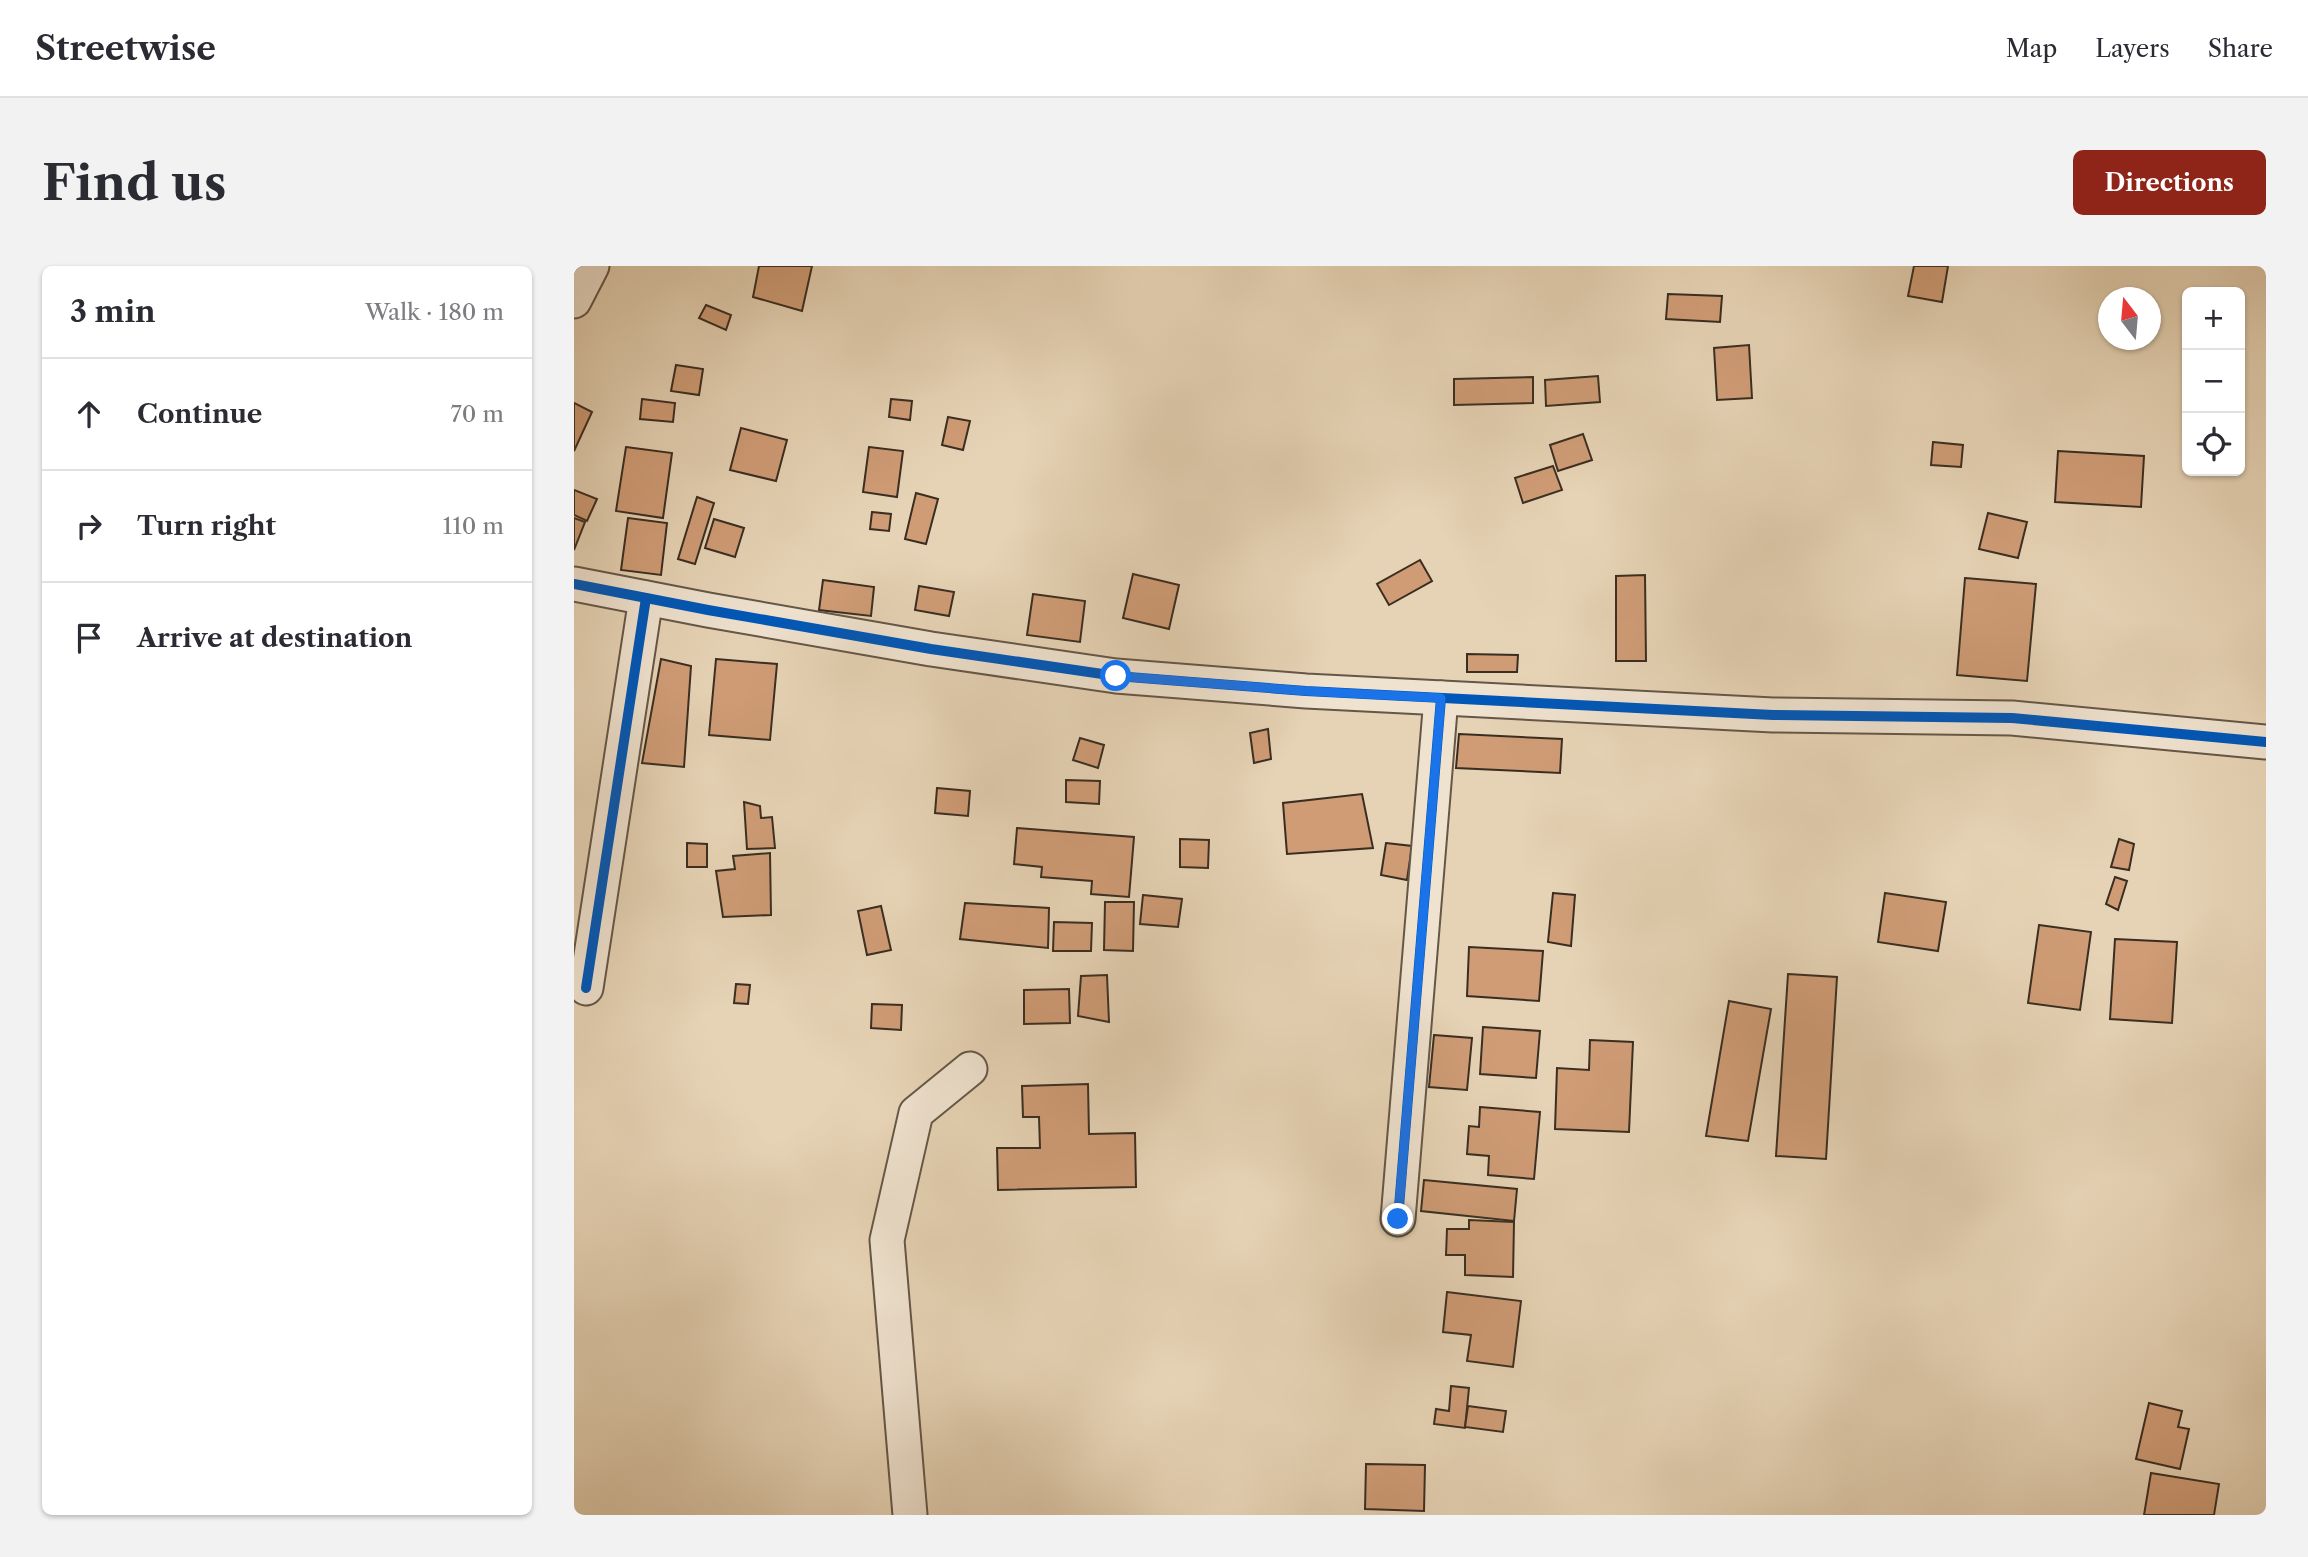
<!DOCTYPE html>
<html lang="en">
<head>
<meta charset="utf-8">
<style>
  body { margin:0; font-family:"Libre Caslon Text",serif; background:#f2f2f3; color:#2b2b33 }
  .controls { position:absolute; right:21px; top:21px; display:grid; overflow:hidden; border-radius:10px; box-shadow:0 2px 5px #0004 }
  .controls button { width:63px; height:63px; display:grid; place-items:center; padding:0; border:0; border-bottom:2px solid #e1e1e2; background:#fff; color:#2b2b33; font:35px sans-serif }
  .compass { position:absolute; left:1524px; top:21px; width:63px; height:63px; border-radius:50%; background:#fff; box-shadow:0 2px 5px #0004; rotate:344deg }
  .stop { position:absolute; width:21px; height:21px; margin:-16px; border:5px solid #1a73e8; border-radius:50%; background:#fff }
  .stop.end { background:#1a73e8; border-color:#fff; box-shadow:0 2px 7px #0008 }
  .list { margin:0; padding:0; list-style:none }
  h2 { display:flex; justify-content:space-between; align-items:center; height:91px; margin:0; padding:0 28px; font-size:30px }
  h2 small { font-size:23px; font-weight:400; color:#7c7c81 }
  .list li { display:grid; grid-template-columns:46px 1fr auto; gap:21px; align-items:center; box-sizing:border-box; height:112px; padding:0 28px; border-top:2px solid #e1e1e2 }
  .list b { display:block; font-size:26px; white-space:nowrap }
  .list em { font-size:23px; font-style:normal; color:#7c7c81 }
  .icon { flex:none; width:38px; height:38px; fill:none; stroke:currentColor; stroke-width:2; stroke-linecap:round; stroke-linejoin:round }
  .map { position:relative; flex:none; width:1692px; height:1249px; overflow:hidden; border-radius:10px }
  header { display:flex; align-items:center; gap:42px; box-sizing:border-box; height:98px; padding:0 35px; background:#fff; border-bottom:2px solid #e1e1e2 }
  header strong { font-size:33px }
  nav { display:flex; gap:38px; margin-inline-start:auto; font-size:24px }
  .intro { display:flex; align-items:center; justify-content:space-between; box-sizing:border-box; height:168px; padding:0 42px }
  h1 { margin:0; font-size:49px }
  .button { padding:18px 32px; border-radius:10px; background:#8f2418; color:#fff; font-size:24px; font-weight:700 }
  main { display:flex; gap:42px; padding:0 42px }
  aside { flex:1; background:#fff; border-radius:10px; box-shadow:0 2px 5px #0004 }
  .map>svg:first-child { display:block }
  .building { fill:#cf9c76; stroke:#3a2e22; stroke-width:2 }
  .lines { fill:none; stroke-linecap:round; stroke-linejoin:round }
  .minor-casing { stroke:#655747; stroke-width:37 }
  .minor { stroke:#efe2cf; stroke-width:33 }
  .cycleway-casing { stroke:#efe2cf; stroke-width:15 }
  .cycleway { stroke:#0057b8; stroke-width:10 }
  .route { stroke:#1a73e8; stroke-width:9 }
</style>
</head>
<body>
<header>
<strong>Streetwise</strong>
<nav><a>Map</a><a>Layers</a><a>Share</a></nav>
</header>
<div class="intro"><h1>Find us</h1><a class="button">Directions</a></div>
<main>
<aside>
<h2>3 min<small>Walk · 180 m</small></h2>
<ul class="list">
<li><svg class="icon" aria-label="ahead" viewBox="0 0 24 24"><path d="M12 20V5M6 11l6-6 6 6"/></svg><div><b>Continue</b></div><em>70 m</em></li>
<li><svg class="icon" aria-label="right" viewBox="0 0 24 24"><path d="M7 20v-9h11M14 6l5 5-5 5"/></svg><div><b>Turn right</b></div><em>110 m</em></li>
<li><svg class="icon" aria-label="arrive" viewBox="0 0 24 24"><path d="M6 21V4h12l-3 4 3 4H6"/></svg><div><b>Arrive at destination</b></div></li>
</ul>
</aside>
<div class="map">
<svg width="1692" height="1249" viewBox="0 0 1692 1249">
  <rect width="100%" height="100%" fill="#e6d3b5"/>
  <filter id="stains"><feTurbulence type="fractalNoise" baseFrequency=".00286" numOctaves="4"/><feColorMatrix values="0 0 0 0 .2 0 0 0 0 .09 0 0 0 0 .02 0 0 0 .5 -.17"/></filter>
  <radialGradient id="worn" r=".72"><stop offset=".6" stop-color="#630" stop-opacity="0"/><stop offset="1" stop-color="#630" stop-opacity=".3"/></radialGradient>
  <g class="building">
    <path d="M185,0h53l-10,45 -49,-14z"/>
    <path d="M1340,0h34l-6,36 -34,-6z"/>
    <path d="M1094,28l54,2 -2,26 -54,-3z"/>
    <path d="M132,39l25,10 -5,15 -27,-12z"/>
    <path d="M1175,79l3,53 -35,2 -3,-52z"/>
    <path d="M102,99l27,4 -4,26 -28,-4z"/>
    <path d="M1024,110l2,26 -54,4 -1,-26z"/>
    <path d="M959,111v26l-79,2v-26z"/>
    <path d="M68,133l33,4 -2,19 -33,-3z"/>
    <path d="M317,133l21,2 -2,19 -21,-3z"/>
    <path d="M0,137l18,9 -18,39z"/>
    <path d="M374,151l22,4 -7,29 -21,-5z"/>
    <path d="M167,162l46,12 -11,41 -46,-11z"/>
    <path d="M1009,168l9,26 -34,11 -8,-26z"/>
    <path d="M1359,176l30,3 -2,22 -30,-2z"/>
    <path d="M52,181l46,6 -9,65 -47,-7z"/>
    <path d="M295,181l34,4 -6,46 -34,-5z"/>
    <path d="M1484,185l86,5 -3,51 -86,-5z"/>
    <path d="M979,200l9,24 -39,13 -8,-25z"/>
    <path d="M0,224l23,9 -10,22 -13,-6z"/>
    <path d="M342,227l22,6 -12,45 -21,-5z"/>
    <path d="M123,231l17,6 -19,61 -17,-5z"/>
    <path d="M298,246l19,2 -2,17 -19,-2z"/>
    <path d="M1414,247l39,9 -9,36 -39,-9z"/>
    <path d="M0,252l11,4 -11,28z"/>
    <path d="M54,252l39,5 -6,52 -40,-5z"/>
    <path d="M140,253l30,9 -9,29 -30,-9z"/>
    <path d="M846,294l12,21 -43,24 -12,-21z"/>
    <path d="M559,308l46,11 -10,44 -46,-11z"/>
    <path d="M1071,309l1,86h-30v-85z"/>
    <path d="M1391,312l71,6 -9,97 -70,-6z"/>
    <path d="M249,314l51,7 -3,29 -52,-6z"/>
    <path d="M345,320l35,6 -5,24 -34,-6z"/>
    <path d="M459,328l52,7 -5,41 -53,-7z"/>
    <path d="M893,388l51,1 -1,17h-50z"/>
    <path d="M87,393l30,7 -7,101 -42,-4z"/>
    <path d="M142,393l61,5 -7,76 -61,-5z"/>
    <path d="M694,463l3,30 -17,4 -4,-30z"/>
    <path d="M885,468l103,5 -2,34 -104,-5z"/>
    <path d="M506,472l24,7 -6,23 -25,-8z"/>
    <path d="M492,514l34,1 -1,23 -33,-2z"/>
    <path d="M363,522l33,3 -2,25 -33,-3z"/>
    <path d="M788,528l11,54 -86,6 -4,-51z"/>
    <path d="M170,536l16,4 1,12 11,-1 3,31 -28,1z"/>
    <path d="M443,562l117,9 -5,60 -38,-3 1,-13 -51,-4 1,-10 -28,-3z"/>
    <path d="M606,573l29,1 -1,28 -28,-1z"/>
    <path d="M1545,573l15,5 -5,26 -18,-3z"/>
    <path d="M113,577l20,1v23h-20z"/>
    <path d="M812,577l26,3 -5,34 -26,-5z"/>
    <path d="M196,587l1,62 -48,2 -7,-46 19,-2 -2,-13z"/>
    <path d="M1541,611l12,4 -9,29 -12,-6z"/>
    <path d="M979,627l22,2 -4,51 -23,-4z"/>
    <path d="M1311,627l61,9 -8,49 -60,-9z"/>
    <path d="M569,629l39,4 -4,28 -38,-3z"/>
    <path d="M531,636h29l-1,49 -29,-1z"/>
    <path d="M391,637l84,5 -1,40 -88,-9z"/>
    <path d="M307,640l10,44 -24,5 -9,-44z"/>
    <path d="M480,656l38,1 -1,28h-38z"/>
    <path d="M1465,659l52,7 -11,78 -52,-7z"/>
    <path d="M1541,673l62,3 -5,81 -62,-4z"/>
    <path d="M895,681l74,4 -4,50 -72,-5z"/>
    <path d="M1214,708l49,3 -11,182 -50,-3z"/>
    <path d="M533,709l2,47 -31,-6 3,-40z"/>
    <path d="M162,718l14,1 -2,19 -14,-1z"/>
    <path d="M495,723l1,34 -46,1v-34z"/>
    <path d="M1155,735l42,8 -23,132 -42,-5z"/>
    <path d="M298,738l30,1 -1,25 -30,-2z"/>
    <path d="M909,761l57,4 -4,47 -56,-4z"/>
    <path d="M860,769l38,3 -5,52 -38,-3z"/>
    <path d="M1016,774l43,2 -4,90 -74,-3 2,-61 32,2z"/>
    <path d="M514,818l1,50 46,-1 1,54 -138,3 -1,-42h43l-1,-31h-16l-1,-31z"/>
    <path d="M906,841l60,5 -6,67 -46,-4 1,-19 -22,-2 2,-28 10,1z"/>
    <path d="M850,914l93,9 -3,32 -93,-10z"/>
    <path d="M895,954l45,2 -1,55 -48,-2v-20h-19l1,-26h22z"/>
    <path d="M873,1026l74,9 -8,66 -46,-6 4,-26 -28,-3z"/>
    <path d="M877,1120l18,2 -4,40 -31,-4 2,-15 13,2z"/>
    <path d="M1575,1137l33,8 -4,16 11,2 -9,40 -44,-10z"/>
    <path d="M894,1140l38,5 -3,21 -38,-5z"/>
    <path d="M792,1198l59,1 -1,46 -59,-2z"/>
    <path d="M1577,1207l68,11 -5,31h-70z"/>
  </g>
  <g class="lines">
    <g class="minor-casing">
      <g id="minor">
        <path d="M0,35l18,-35"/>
        <path d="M0,318l134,26 223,39 185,27 190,15 467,24 239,3 254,24"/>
        <path d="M12,722l60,-390"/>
        <path d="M824,953l43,-521"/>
        <path d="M336,1249l-23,-275 29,-127 54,-44"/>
      </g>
    </g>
    <use href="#minor" class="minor"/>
    <g class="cycleway-casing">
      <g id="cycleway">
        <path d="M0,318l134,26 223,39 185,27 190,15 467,24 239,3 254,24"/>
        <path d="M12,722l60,-390"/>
        <path d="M824,953l43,-521"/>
      </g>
    </g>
    <use href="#cycleway" class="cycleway"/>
  </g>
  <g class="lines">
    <path class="route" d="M542,410l190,15 135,7 -43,521"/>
  </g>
  <rect width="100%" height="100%" filter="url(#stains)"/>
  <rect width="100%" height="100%" fill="url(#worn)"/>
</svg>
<div class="controls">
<button>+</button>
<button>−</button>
<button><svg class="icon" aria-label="locate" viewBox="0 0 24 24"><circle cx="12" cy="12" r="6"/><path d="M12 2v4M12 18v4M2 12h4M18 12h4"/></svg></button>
</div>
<svg class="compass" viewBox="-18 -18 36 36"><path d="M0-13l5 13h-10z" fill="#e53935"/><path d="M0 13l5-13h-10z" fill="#7c7c81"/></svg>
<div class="stop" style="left:542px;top:410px"></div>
<div class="stop end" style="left:824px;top:953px"></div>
</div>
</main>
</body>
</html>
